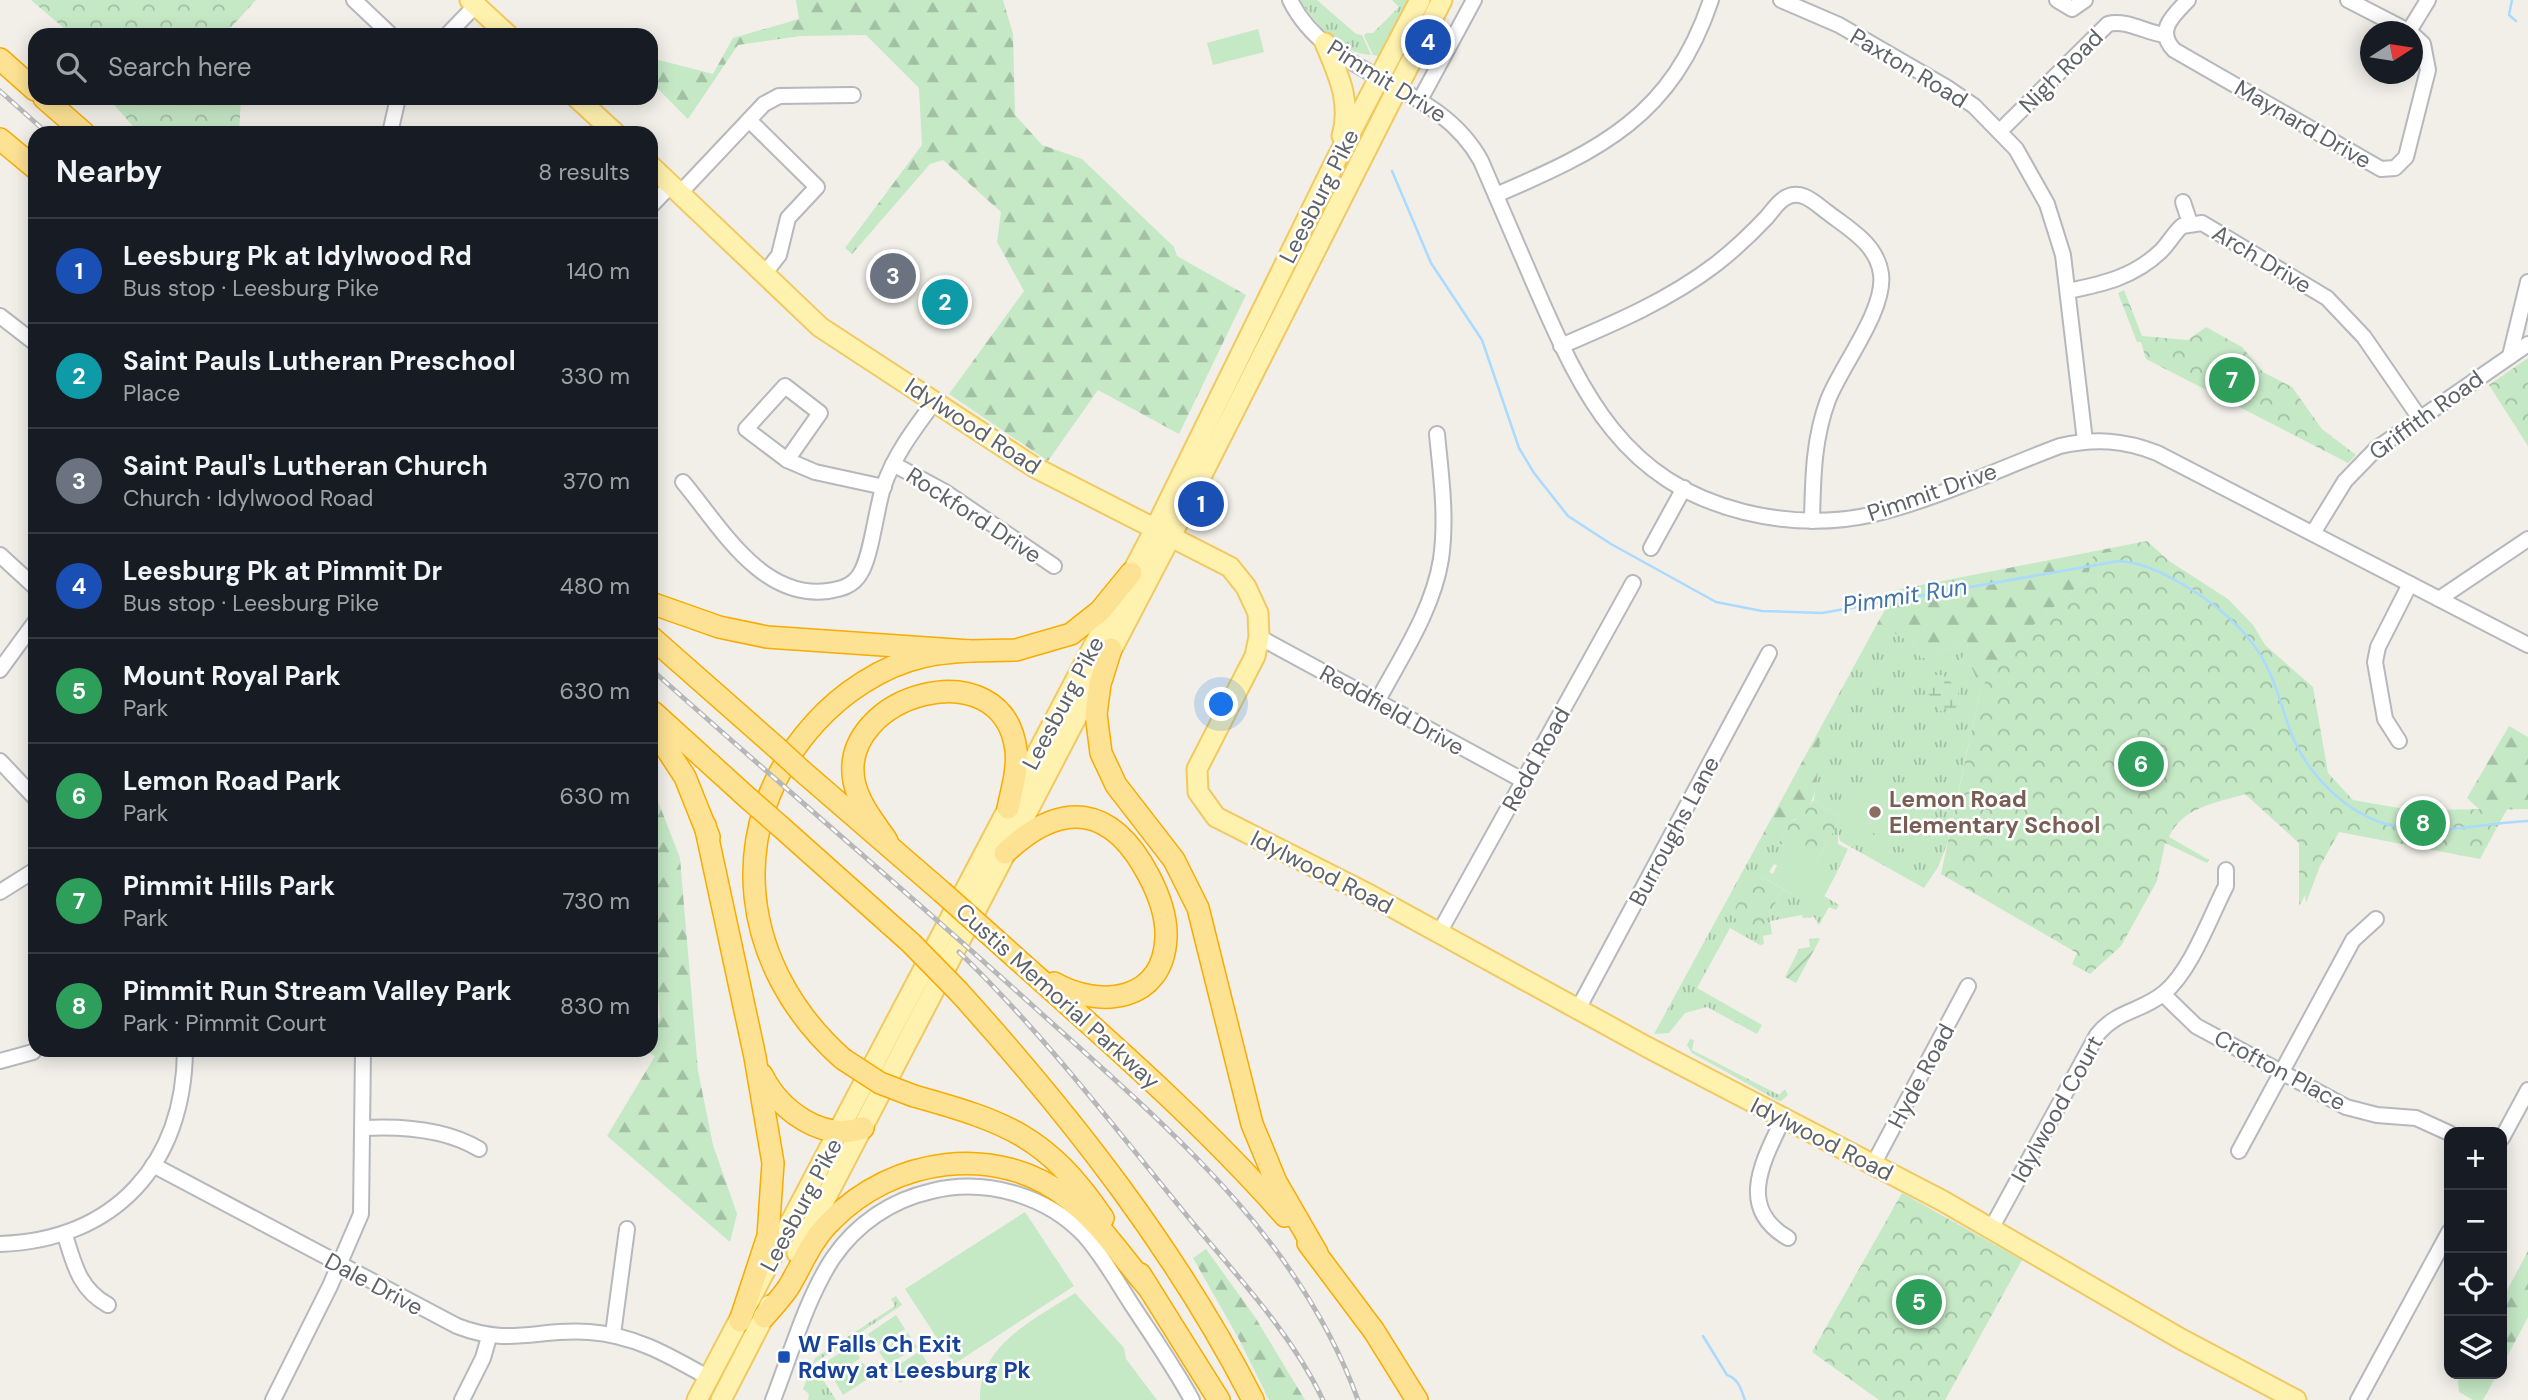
<!DOCTYPE html>
<html lang="en">
<head>
<meta charset="utf-8">
<style>
  body { margin:0; font-family:"DM Sans",sans-serif; background:#242831; color:#f1f3f6 }
  .controls { position:absolute; right:21px; bottom:21px; display:grid; overflow:hidden; border-radius:14px; box-shadow:0 4px 18px #0003 }
  .controls button { width:63px; height:63px; display:grid; place-items:center; padding:0; border:0; border-bottom:2px solid #363941; background:#171b24; color:#f1f3f6; font:35px sans-serif }
  .compass { position:absolute; left:2360px; top:21px; width:63px; height:63px; border-radius:50%; background:#171b24; box-shadow:0 4px 18px #0003; rotate:78deg }
  .you { position:absolute; left:1222px; top:705px; width:24px; height:24px; margin:-18px; border:5px solid #fff; border-radius:50%; background:#1a73e8; box-shadow:0 0 0 10px #1a73e833 }
  .badge { display:grid; place-items:center; width:46px; height:46px; border-radius:50%; background:#d93025; color:#fff; font-size:23px; font-weight:700 }
  .pin { position:absolute; translate:-50% -50%; border:4px solid #fff; box-shadow:0 2px 7px #0006 }
  .list { margin:0; padding:0; list-style:none }
  h2 { display:flex; justify-content:space-between; align-items:center; height:91px; margin:0; padding:0 28px; font-size:30px }
  h2 small { font-size:23px; font-weight:400; color:#9ea1a6 }
  .list li { display:grid; grid-template-columns:46px 1fr auto; gap:21px; align-items:center; box-sizing:border-box; height:105px; padding:0 28px; border-top:2px solid #363941 }
  .list b { display:block; font-size:26px; white-space:nowrap }
  .list p { margin:0; font-size:23px; white-space:nowrap; color:#9ea1a6 }
  .list em { font-size:23px; font-style:normal; color:#9ea1a6 }
  .icon { flex:none; width:38px; height:38px; fill:none; stroke:currentColor; stroke-width:2; stroke-linecap:round; stroke-linejoin:round }
  .map { position:relative; flex:none; width:2528px; height:1400px; overflow:hidden }
  .search { position:absolute; background:#171b24; box-shadow:0 4px 18px #0003; left:28px; top:28px; width:630px; height:77px; display:flex; align-items:center; gap:18px; box-sizing:border-box; padding:0 24px; border-radius:21px; color:#9ea1a6; font-size:26px }
  .panel { position:absolute; background:#171b24; box-shadow:0 4px 18px #0003; left:28px; top:126px; width:630px; height:931px; border-radius:21px }
  .map>svg:first-child { display:block }
  .grass { fill:url(#grass-tufts) }
  .forest { fill:url(#forest-firs) }
  .wetland { fill:url(#wetland-marsh) }
  .park { fill:url(#park-crowns) }
  .garden { fill:url(#garden-furrows) }
  .pitch { fill:#c5e8c5 }
  .lines { fill:none; stroke-linecap:round; stroke-linejoin:round }
  .stream { stroke:#aadaff; stroke-width:2.5 }
  .minor-casing { stroke:#b5b8bc; stroke-width:18 }
  .major-casing { stroke:#f2c960; stroke-width:23 }
  .highway-casing { stroke:#f9ab00; stroke-width:24 }
  .minor { stroke:#fff; stroke-width:14 }
  .major { stroke:#fff2af; stroke-width:19 }
  .highway { stroke:#fde293; stroke-width:21 }
  .rail-casing { stroke:#b6b7b8; stroke-width:5 }
  .rail { stroke:#fff; stroke-width:2.5; stroke-dasharray:8; stroke-linecap:butt }
  .highway-bridge-casing { stroke:#f9ab00; stroke-width:24; stroke-linecap:butt }
  .highway-bridge { stroke:#fde293; stroke-width:21 }
  .education-dot { fill:#8d6e63; stroke:#fff; stroke-width:2.5 }
  .transit-dot { fill:#1a4fb4; stroke:#fff; stroke-width:2.5 }
  .labels { text-anchor:middle; stroke-width:5; stroke-linejoin:round; paint-order:stroke }
  .street-label { font-size:23px; fill:#5f6368; stroke:#fff }
  .education-label { font-size:23px; font-weight:bold; fill:#785e54; stroke:#fff; text-anchor:start }
  .transit-label { font-size:23px; font-weight:bold; fill:#164399; stroke:#fff; text-anchor:start }
  .water-label { font-size:24px; font-style:italic; fill:#4174aa; stroke:#fff }
</style>
</head>
<body>
<div class="map">
<svg width="2528" height="1400" viewBox="0 0 2528 1400">
  <defs>
    <pattern id="grass-tufts" width="24" height="20" patternUnits="userSpaceOnUse" patternTransform="scale(1.75)"><rect width="24" height="20" fill="#c5e8c5"/><path d="M3 7l-1-3M5 7V3M7 7l1-3M15 17l-1-3M17 17v-4M19 17l1-3" fill="none" stroke="#a3c0a4"/></pattern>
    <pattern id="forest-firs" width="22" height="20" patternUnits="userSpaceOnUse" patternTransform="scale(1.75)"><rect width="22" height="20" fill="#c5e8c5"/><path d="M5 1l3.5 6h-7zM16 11l3.5 6h-7z" fill="#a3c0a4"/></pattern>
    <pattern id="wetland-marsh" width="20" height="14" patternUnits="userSpaceOnUse" patternTransform="scale(1.75)"><rect width="20" height="14" fill="#c5e8c5"/><path d="M1 5h8M5 5V1M11 12h8M15 12V8" fill="none" stroke="#a3c0a4"/></pattern>
    <pattern id="park-crowns" width="20" height="18" patternUnits="userSpaceOnUse" patternTransform="scale(1.75)"><rect width="20" height="18" fill="#c5e8c5"/><path d="M2 6a3 3 0 1 1 6 0M12 15a3 3 0 1 1 6 0" fill="none" stroke="#a3c0a4"/></pattern>
    <pattern id="garden-furrows" width="10" height="10" patternUnits="userSpaceOnUse" patternTransform="scale(1.75)"><rect width="10" height="10" fill="#c5e8c5"/><path d="M-1 1l2-2M0 10L10 0M9 11l2-2" fill="none" stroke="#a3c0a4"/></pattern>
  </defs>
  <rect width="100%" height="100%" fill="#f1efe8"/>
  <g class="grass">
    <path d="M1300,0h17l39,34 6,1 9,20c-31,-2 -54,-29 -71,-55z"/>
    <path d="M1392,0h17l-30,56 -6,-1 -9,-19 2,-3h7l26,-26z"/>
    <path d="M1877,624l36,19 8,15 10,-1 36,-17 1,11 -8,9 11,6 14,17 -5,9 -33,152 -9,23 -14,21 -84,-47 -2,-8v11l10,5 -12,25 -21,-11 26,-45 -27,-18 6,-61 -4,-3z"/>
    <path d="M1763,834l24,13 -9,19 -4,-2 -5,8 4,2 -4,7 -14,-7 5,58 23,-43 34,18 7,-11 15,9 -3,5 -7,-3 -10,18 -5,-8 -11,1 -1,-3 -32,6 2,13 -9,2 1,8 -4,1 -30,-17 -33,60 65,37 -5,9 -50,-27 -22,6 -16,20 -15,1z"/>
    <path d="M1690,1039l4,1 -2,10 87,45 6,-6 3,6 -7,6 -4,-1 -85,-47 -5,-8z"/>
    <path d="M896,1296l6,9 -89,59 23,36h-28l1,-6 -6,-5 12,-31 80,-52 -4,-7z"/>
  </g>
  <g class="forest">
    <path d="M796,0h207l10,34 2,81 27,30 40,14 92,88 3,9 69,39 -67,139 -81,-44 -50,71 -99,-67 75,-103 -27,-49 4,-30 -58,-52 -13,4 -78,90 -7,-6 77,-103 -3,-57 -53,-53 -65,1 -63,9 -50,74 -37,-37v-24l62,16 20,-36 66,-19z"/>
    <path d="M2116,547l-2,5 -21,2 -5,23 -69,61 -34,45 -8,-4 -6,-13 -11,-6 8,-10 -1,-10 -36,17 -10,1 -8,-15 -36,-19 19,-34z"/>
    <path d="M2509,726l19,11v72l-48,1 -13,-12z"/>
    <path d="M1816,736l4,2c-3,27 2,74 -30,83l-11,22 -16,-9z"/>
    <path d="M651,791l5,5 24,62 18,213 15,74 24,69 -7,28 -123,-106 48,-80 -12,-6h8v-19l9,-14 -9,-88z"/>
    <path d="M1206,1249l49,68 50,83h-36l-29,-59 -47,-83z"/>
    <path d="M2528,1251v66l-26,49v-66z"/>
    <path d="M2462,1374h35l-14,26h-10l-14,-8 -1,-11z"/>
  </g>
  <path class="wetland" d="M1934,675h9l15,14v16l-5,5 -6,-2 -8,4 -4,-12 -11,-10 3,-11z"/>
  <g class="park">
    <path d="M31,0h225l-32,35h-152z"/>
    <path d="M108,98h133l-2,35h-100z"/>
    <path d="M2124,290l18,46 46,4 18,-13 36,20 21,25 29,15 30,42 34,26 -8,8 -202,-104 -5,-17h-4l-19,-49z"/>
    <path d="M2528,358v88l-39,-61z"/>
    <path d="M2147,541l22,20 59,38 25,26 12,20 48,42 15,86 25,27 57,10 97,-1 -27,50 -141,-27 -19,34 -14,37 -1,-8 -6,11v-63l-54,-49c-29,9 -63,13 -76,43l40,23 -2,3 -42,-20 -8,38 -36,65 -31,28 -18,-10 5,-11 -136,-79 39,-182 10,-19 29,-35 69,-61 5,-23 20,-2 3,-5z"/>
    <path d="M1814,800l27,18 -26,45 -36,-20 11,-22 5,-1z"/>
    <path d="M1754,873l29,16 -23,43 -29,-16z"/>
    <path d="M1902,1193l120,67 -77,140h-66l-67,-48z"/>
  </g>
  <path class="garden" d="M1817,938l3,1 -24,44 -11,-6 14,-28 11,-2 -1,-8z"/>
  <g class="pitch">
    <path d="M1258,29l6,23 -51,13 -6,-22z"/>
    <path d="M2202,343l30,15 -9,17 -29,-15z"/>
    <path d="M1868,771l66,33 -24,48 -66,-34z"/>
    <path d="M1787,847l49,27 -18,34 -49,-27z"/>
    <path d="M1025,1212l49,74 -120,78 -49,-75z"/>
    <path d="M1075,1293l49,55 2,11 31,41h-177c-1,-56 54,-80 95,-107z"/>
    <path d="M896,1315l9,14 -29,18 -8,-13z"/>
    <path d="M908,1333l9,14 -29,18 -9,-13z"/>
    <path d="M852,1345l8,13 -28,19 -9,-13z"/>
    <path d="M920,1351l8,13 -28,19 -9,-13z"/>
    <path d="M863,1363l9,13 -29,19 -8,-14z"/>
  </g>
  <g class="lines">
    <g class="stream">
      <path d="M2512,0l-3,15 7,6"/>
      <path d="M1392,171l39,92 51,77 37,108 15,25 34,43 43,28 105,58 46,9 60,2 297,-52c28,2 50,15 73,29 30,19 58,43 74,75 13,24 17,50 28,75 16,36 53,73 92,84 48,14 93,-1 142,-3"/>
      <path d="M1703,1336l24,39c12,4 14,15 18,25"/>
    </g>
    <g class="minor-casing">
      <g id="minor">
        <path d="M354,0l37,35"/>
        <path d="M1290,0c39,80 147,80 191,161 19,44 38,88 57,132 45,103 86,189 206,219 41,10 84,12 126,3 65,-15 128,-46 190,-69 35,-8 64,-6 97,7l371,192"/>
        <path d="M1781,0l58,25 107,62 28,19 42,43 31,55 16,51 22,186"/>
        <path d="M2057,0l15,9 13,-9"/>
        <path d="M2188,0c-14,15 -33,30 -14,50l207,119 14,-1 11,-11 22,-87 -5,-26 -11,-10"/>
        <path d="M2348,0l62,32"/>
        <path d="M2409,31l19,-31"/>
        <path d="M447,35l29,-30"/>
        <path d="M1420,100l54,-100"/>
        <path d="M749,120l68,67 -29,31 -9,37 -14,18"/>
        <path d="M2000,131l108,-107c19,-5 38,9 57,11"/>
        <path d="M390,133l8,-35"/>
        <path d="M680,193l84,-89 15,-8 74,-1"/>
        <path d="M1496,195c105,-45 176,-79 215,-195"/>
        <path d="M2183,202l7,21"/>
        <path d="M651,206l20,-21"/>
        <path d="M2068,291c35,-7 66,-14 93,-40 8,-8 13,-18 21,-25l20,-3 125,75 37,39 55,80"/>
        <path d="M0,316l35,27"/>
        <path d="M1561,346c54,-23 108,-46 155,-82 18,-14 35,-30 51,-47 5,-6 11,-15 18,-19 16,-10 30,5 42,14 22,17 50,32 54,62 5,36 -40,92 -53,126 -15,40 -15,80 -16,121"/>
        <path d="M2510,356l18,-74"/>
        <path d="M785,386l35,27 -33,47 -41,-31z"/>
        <path d="M787,460l28,12 69,15"/>
        <path d="M893,464l52,28 109,74"/>
        <path d="M683,482c37,44 78,118 145,109 13,-2 25,-5 32,-17 11,-16 16,-64 23,-86 11,-33 32,-60 52,-87"/>
        <path d="M2313,533l32,-52 31,-32 152,-105"/>
        <path d="M1651,548l33,-60"/>
        <path d="M0,555l35,32"/>
        <path d="M2439,599l89,-60"/>
        <path d="M1259,637l265,144"/>
        <path d="M0,670l35,-48"/>
        <path d="M1377,702c24,-45 56,-92 64,-143 6,-42 0,-83 -4,-125"/>
        <path d="M2399,741l-14,-22 -10,-57 3,-15 32,-63"/>
        <path d="M0,761l35,37"/>
        <path d="M0,892l35,-22"/>
        <path d="M1439,933l194,-350"/>
        <path d="M2163,994l33,32 150,81 31,8 39,3 33,15"/>
        <path d="M1578,1009l191,-356"/>
        <path d="M0,1061l33,-9"/>
        <path d="M1783,1119c-20,42 -47,89 5,119"/>
        <path d="M363,1128c38,-2 83,1 116,21"/>
        <path d="M2502,1138l26,-48"/>
        <path d="M2239,1151l114,-211 23,-21"/>
        <path d="M153,1165l304,161c54,21 81,2 132,6 46,3 81,24 120,46"/>
        <path d="M1873,1165l95,-179"/>
        <path d="M1991,1229l106,-194c20,-25 44,-23 67,-42 27,-22 46,-76 62,-107v-16"/>
        <path d="M65,1235c9,29 14,54 43,70"/>
        <path d="M0,1244c115,-4 184,-80 185,-194"/>
        <path d="M613,1334l14,-105"/>
        <path d="M273,1400l57,-114 31,-72 2,-164"/>
        <path d="M462,1400l21,-42 6,-21"/>
        <path d="M773,1400c18,-46 33,-101 60,-142 24,-35 59,-58 99,-67 53,-13 114,4 152,44 19,21 33,47 48,70 21,32 42,62 60,95"/>
        <path d="M2358,1400l91,-168"/>
      </g>
    </g>
    <g class="major-casing">
      <g id="major">
        <path d="M470,0l38,35"/>
        <path d="M1325,43c13,31 27,59 17,93"/>
        <path d="M577,98l38,35"/>
        <path d="M651,166l169,161 214,140 196,100 16,20 12,26 1,24 -4,19 -58,113 1,23 18,25 154,78 277,152 296,154 238,138 115,61"/>
        <path d="M797,1253l374,-717 271,-536"/>
        <path d="M697,1400l458,-871 181,-369 84,-160"/>
        <path d="M721,1400l49,-95"/>
      </g>
    </g>
    <g class="highway-casing">
      <g id="highway">
        <path d="M0,59l35,31"/>
        <path d="M44,98l40,35"/>
        <path d="M0,139l35,29"/>
        <path d="M651,603l68,24 48,10 203,14 46,-1 55,-16 29,-23 31,-38"/>
        <path d="M651,637l126,111"/>
        <path d="M1111,649l-11,35 -4,30 5,39 15,32 58,75 24,48 54,216 24,58 41,71"/>
        <path d="M653,712l97,88"/>
        <path d="M651,725l34,52 24,60"/>
        <path d="M802,771l140,121"/>
        <path d="M705,825l50,232 18,106 -5,73 -28,85"/>
        <path d="M781,827l130,116"/>
        <path d="M887,841c-12,-18 -29,-38 -33,-60 -16,-86 149,-134 162,-31 2,20 -4,39 -8,58"/>
        <path d="M1005,853c57,-54 107,-48 144,23 10,19 18,40 17,62 -3,64 -66,71 -112,45"/>
        <path d="M988,933c102,92 206,180 297,283"/>
        <path d="M959,992c113,125 217,258 294,408"/>
        <path d="M843,1059c-102,-90 -123,-231 -28,-336 27,-30 67,-57 107,-66 15,-4 32,-5 48,-6"/>
        <path d="M762,1075c18,36 61,67 101,53"/>
        <path d="M914,1096c93,26 133,40 189,122"/>
        <path d="M1308,1243l66,88 43,69"/>
        <path d="M1140,1274l79,126"/>
        <path d="M764,1317c8,-9 17,-19 24,-29 14,-23 23,-48 43,-67 61,-63 166,-80 238,-22 32,25 52,57 78,87"/>
      </g>
    </g>
    <use href="#minor" class="minor"/>
    <use href="#major" class="major"/>
    <use href="#highway" class="highway"/>
    <g class="rail-casing">
      <g id="rail">
        <path d="M0,91l47,42"/>
        <path d="M651,669c126,113 255,222 381,336 128,116 265,227 326,395"/>
        <path d="M959,952c84,81 155,175 229,265 47,57 103,115 135,183"/>
      </g>
    </g>
    <use href="#rail" class="rail"/>
    <g class="highway-bridge-casing">
      <g id="highway-bridge">
        <path d="M777,748l25,23"/>
        <path d="M750,800l31,27"/>
        <path d="M942,892l46,41"/>
        <path d="M911,943l48,49"/>
        <path d="M843,1059l37,24 34,13"/>
      </g>
    </g>
    <use href="#highway-bridge" class="highway-bridge"/>
  </g>
  <circle class="education-dot" cx="1875" cy="812" r="7"/>
  <rect class="transit-dot" x="777" y="1350" width="14" height="14" rx="3.5"/>
  <g class="labels">
    <g class="street-label">
      <text transform="translate(1909 68) rotate(31)" y="8">Paxton Road</text>
      <text transform="translate(2061 71) rotate(-45)" y="8">Nigh Road</text>
      <text transform="translate(1387 81) rotate(32)" y="8">Pimmit Drive</text>
      <text transform="translate(2303 124) rotate(30)" y="8">Maynard Drive</text>
      <text transform="translate(1319 196) rotate(-63)" y="8">Leesburg Pike</text>
      <text transform="translate(2262 259) rotate(31)" y="8">Arch Drive</text>
      <text transform="translate(2426 415) rotate(-36)" y="8">Griffith Road</text>
      <text transform="translate(973 426) rotate(33)" y="8">Idylwood Road</text>
      <text transform="translate(1932 492) rotate(-19)" y="8">Pimmit Drive</text>
      <text transform="translate(974 515) rotate(33)" y="8">Rockford Drive</text>
      <text transform="translate(1063 703) rotate(-62)" y="8">Leesburg Pike</text>
      <text transform="translate(1392 710) rotate(29)" y="8">Reddfield Drive</text>
      <text transform="translate(1536 759) rotate(-61)" y="8">Redd Road</text>
      <text transform="translate(1674 831) rotate(-62)" y="8">Burroughs Lane</text>
      <text transform="translate(1322 872) rotate(27)" y="8">Idylwood Road</text>
      <text transform="translate(1058 996) rotate(42)" y="8">Custis Memorial Parkway</text>
      <text transform="translate(2280 1070) rotate(28)" y="8">Crofton Place</text>
      <text transform="translate(1921 1076) rotate(-62)" y="8">Hyde Road</text>
      <text transform="translate(2057 1109) rotate(-61)" y="8">Idylwood Court</text>
      <text transform="translate(1822 1139) rotate(27)" y="8">Idylwood Road</text>
      <text transform="translate(801 1205) rotate(-62)" y="8">Leesburg Pike</text>
      <text transform="translate(374 1284) rotate(28)" y="8">Dale Drive</text>
    </g>
    <g class="education-label">
      <text x="1889" y="807">Lemon Road<tspan x="1889" dy="26">Elementary School</tspan></text>
    </g>
    <g class="transit-label">
      <text x="798" y="1352">W Falls Ch Exit<tspan x="798" dy="26">Rdwy at Leesburg Pk</tspan></text>
    </g>
    <g class="water-label">
      <text transform="translate(1905 596) rotate(-9)" y="8">Pimmit Run</text>
    </g>
  </g>
</svg>
<div class="controls">
<button>+</button>
<button>−</button>
<button><svg class="icon" aria-label="locate" viewBox="0 0 24 24"><circle cx="12" cy="12" r="6"/><path d="M12 2v4M12 18v4M2 12h4M18 12h4"/></svg></button>
<button><svg class="icon" aria-label="layers" viewBox="0 0 24 24"><path d="M12 4l9 5-9 5-9-5zM3 14l9 5 9-5"/></svg></button>
</div>
<svg class="compass" viewBox="-18 -18 36 36"><path d="M0-13l5 13h-10z" fill="#e53935"/><path d="M0 13l5-13h-10z" fill="#9ea1a6"/></svg>
<div class="you"></div>
<div class="pin badge" style="left:1201px;top:504px;background:#1a4fb4">1</div>
<div class="pin badge" style="left:945px;top:302px;background:#0f9aa8">2</div>
<div class="pin badge" style="left:893px;top:276px;background:#6b7280">3</div>
<div class="pin badge" style="left:1428px;top:42px;background:#1a4fb4">4</div>
<div class="pin badge" style="left:1919px;top:1302px;background:#2e9e5b">5</div>
<div class="pin badge" style="left:2141px;top:764px;background:#2e9e5b">6</div>
<div class="pin badge" style="left:2232px;top:380px;background:#2e9e5b">7</div>
<div class="pin badge" style="left:2423px;top:823px;background:#2e9e5b">8</div>
<div class="search"><svg class="icon" aria-label="search" viewBox="0 0 24 24"><circle cx="10" cy="10" r="6"/><path d="M15 15l6 6"/></svg>Search here</div>
<section class="panel">
<h2>Nearby<small>8 results</small></h2>
<ul class="list">
<li><span class="badge" style="background:#1a4fb4">1</span><div><b>Leesburg Pk at Idylwood Rd</b><p>Bus stop · Leesburg Pike</p></div><em>140 m</em></li>
<li><span class="badge" style="background:#0f9aa8">2</span><div><b>Saint Pauls Lutheran Preschool</b><p>Place</p></div><em>330 m</em></li>
<li><span class="badge" style="background:#6b7280">3</span><div><b>Saint Paul's Lutheran Church</b><p>Church · Idylwood Road</p></div><em>370 m</em></li>
<li><span class="badge" style="background:#1a4fb4">4</span><div><b>Leesburg Pk at Pimmit Dr</b><p>Bus stop · Leesburg Pike</p></div><em>480 m</em></li>
<li><span class="badge" style="background:#2e9e5b">5</span><div><b>Mount Royal Park</b><p>Park</p></div><em>630 m</em></li>
<li><span class="badge" style="background:#2e9e5b">6</span><div><b>Lemon Road Park</b><p>Park</p></div><em>630 m</em></li>
<li><span class="badge" style="background:#2e9e5b">7</span><div><b>Pimmit Hills Park</b><p>Park</p></div><em>730 m</em></li>
<li><span class="badge" style="background:#2e9e5b">8</span><div><b>Pimmit Run Stream Valley Park</b><p>Park · Pimmit Court</p></div><em>830 m</em></li>
</ul>
</section>
</div>
</body>
</html>
